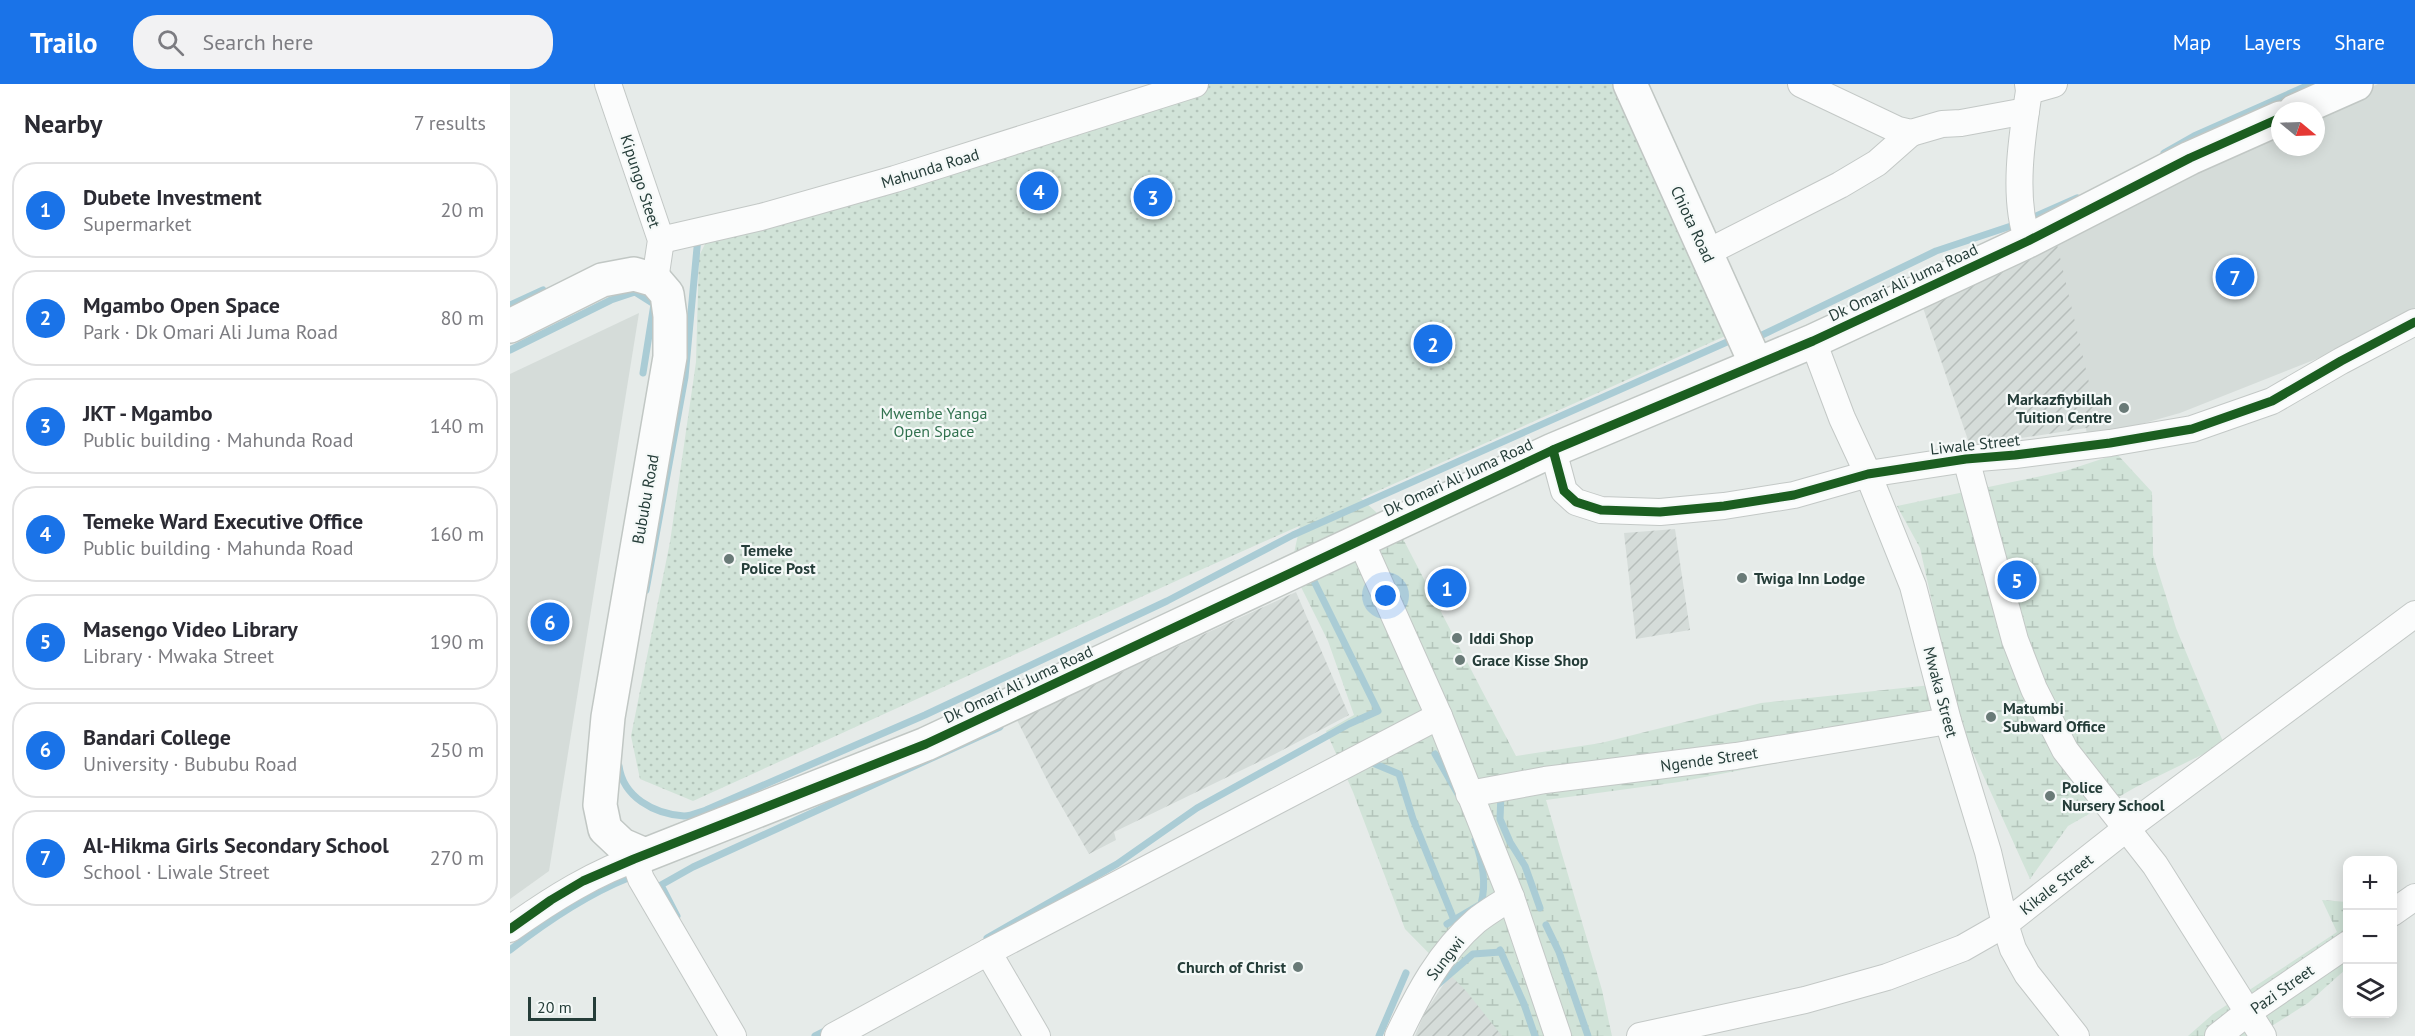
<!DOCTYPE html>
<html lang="en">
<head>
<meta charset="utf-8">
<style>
  body { margin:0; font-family:"PT Sans",sans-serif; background:#f2f2f3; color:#2b2b33 }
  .controls { position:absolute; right:18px; bottom:18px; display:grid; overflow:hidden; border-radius:12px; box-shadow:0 3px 15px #0003 }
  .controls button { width:54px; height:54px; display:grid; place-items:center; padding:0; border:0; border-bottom:2px solid #e1e1e2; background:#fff; color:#2b2b33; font:30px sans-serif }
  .compass { position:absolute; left:1761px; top:18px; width:54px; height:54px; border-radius:50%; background:#fff; box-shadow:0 3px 15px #0003; rotate:109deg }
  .scale { position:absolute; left:18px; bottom:15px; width:68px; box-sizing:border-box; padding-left:6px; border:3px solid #253d39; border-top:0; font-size:16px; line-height:21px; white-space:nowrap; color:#253d39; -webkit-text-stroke:4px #f5f9f8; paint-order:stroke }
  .you { position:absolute; left:876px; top:512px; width:21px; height:21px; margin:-15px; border:4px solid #fff; border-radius:50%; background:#1a73e8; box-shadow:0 0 0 9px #1a73e833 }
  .badge { display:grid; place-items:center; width:39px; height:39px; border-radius:50%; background:#1a73e8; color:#fff; font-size:20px; font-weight:700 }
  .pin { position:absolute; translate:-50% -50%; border:3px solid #fff; box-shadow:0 2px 6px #0006 }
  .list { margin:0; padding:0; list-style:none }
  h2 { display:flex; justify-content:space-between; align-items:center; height:78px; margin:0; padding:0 24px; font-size:26px }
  h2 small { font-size:20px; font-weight:400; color:#7c7c81 }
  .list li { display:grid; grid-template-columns:39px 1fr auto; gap:18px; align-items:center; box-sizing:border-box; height:96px; margin:0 12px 12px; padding:0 12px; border:2px solid #e1e1e2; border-radius:24px }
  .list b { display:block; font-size:22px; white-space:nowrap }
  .list p { margin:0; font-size:20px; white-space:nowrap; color:#7c7c81 }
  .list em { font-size:20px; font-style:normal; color:#7c7c81 }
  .icon { flex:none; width:33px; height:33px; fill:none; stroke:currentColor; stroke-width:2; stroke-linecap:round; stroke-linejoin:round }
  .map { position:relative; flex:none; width:1905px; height:952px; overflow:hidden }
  header { display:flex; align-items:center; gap:36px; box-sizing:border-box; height:84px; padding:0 30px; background:#1a73e8; color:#fff }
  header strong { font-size:28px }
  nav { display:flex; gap:33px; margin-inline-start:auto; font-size:21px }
  .search { width:420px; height:54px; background:#f2f2f3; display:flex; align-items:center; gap:15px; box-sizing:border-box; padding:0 21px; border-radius:24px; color:#7c7c81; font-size:22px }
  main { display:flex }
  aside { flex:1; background:#fff }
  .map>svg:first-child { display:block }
  .built { fill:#d5dcd9 }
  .industrial { fill:url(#industrial-furrows) }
  .wetland { fill:url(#wetland-marsh) }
  .park { fill:url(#park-dots) }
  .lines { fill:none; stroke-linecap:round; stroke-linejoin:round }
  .stream { stroke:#aaccd5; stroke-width:7 }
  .street-casing { stroke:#c3c8c6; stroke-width:28 }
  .secondary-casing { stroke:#c1c7c4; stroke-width:36 }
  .street { stroke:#fbfcfc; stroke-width:26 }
  .secondary { stroke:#fbfcfc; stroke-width:33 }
  .cycleway-casing { stroke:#f5f9f8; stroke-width:13 }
  .cycleway { stroke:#1b5e20; stroke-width:9 }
  .poi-dot { fill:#697a77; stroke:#f5f9f8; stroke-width:2 }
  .labels { text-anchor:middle; stroke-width:4.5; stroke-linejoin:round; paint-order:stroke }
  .street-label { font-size:16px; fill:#253d39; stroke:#f5f9f8 }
  .poi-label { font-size:16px; font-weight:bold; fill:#253d39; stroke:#f5f9f8; text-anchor:start }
  .park-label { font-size:16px; fill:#327250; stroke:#f5f9f8 }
</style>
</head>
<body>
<header>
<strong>Trailo</strong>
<div class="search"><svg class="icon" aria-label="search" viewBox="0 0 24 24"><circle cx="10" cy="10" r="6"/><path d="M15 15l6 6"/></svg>Search here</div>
<nav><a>Map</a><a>Layers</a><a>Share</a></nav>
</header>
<main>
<aside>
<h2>Nearby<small>7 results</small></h2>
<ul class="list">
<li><span class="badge">1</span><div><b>Dubete Investment</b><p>Supermarket</p></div><em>20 m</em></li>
<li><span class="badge">2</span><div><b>Mgambo Open Space</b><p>Park · Dk Omari Ali Juma Road</p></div><em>80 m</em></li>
<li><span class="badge">3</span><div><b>JKT - Mgambo</b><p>Public building · Mahunda Road</p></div><em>140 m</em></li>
<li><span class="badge">4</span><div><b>Temeke Ward Executive Office</b><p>Public building · Mahunda Road</p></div><em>160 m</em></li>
<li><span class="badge">5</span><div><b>Masengo Video Library</b><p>Library · Mwaka Street</p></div><em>190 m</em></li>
<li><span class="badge">6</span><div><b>Bandari College</b><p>University · Bububu Road</p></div><em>250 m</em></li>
<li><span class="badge">7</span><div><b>Al-Hikma Girls Secondary School</b><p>School · Liwale Street</p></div><em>270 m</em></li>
</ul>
</aside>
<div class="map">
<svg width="1905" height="952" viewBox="0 0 1905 952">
  <defs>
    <pattern id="industrial-furrows" width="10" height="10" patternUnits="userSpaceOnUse" patternTransform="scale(1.5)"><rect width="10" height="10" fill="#d5dcd9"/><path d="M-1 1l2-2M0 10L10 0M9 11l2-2" fill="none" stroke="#b7bebb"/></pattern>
    <pattern id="wetland-marsh" width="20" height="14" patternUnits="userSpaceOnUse" patternTransform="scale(1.5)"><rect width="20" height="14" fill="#d1e3d8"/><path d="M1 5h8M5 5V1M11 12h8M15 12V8" fill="none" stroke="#b3c4ba"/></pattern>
    <pattern id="park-dots" width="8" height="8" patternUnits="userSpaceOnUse" patternTransform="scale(1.5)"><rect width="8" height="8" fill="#d1e3d8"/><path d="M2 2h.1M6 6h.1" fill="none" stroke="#b3c4ba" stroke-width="1.8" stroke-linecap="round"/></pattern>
  </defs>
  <rect width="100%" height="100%" fill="#e6ebe9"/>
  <g class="built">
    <path d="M1868,0h37v226l-38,25 -197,78 -92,26 -39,-196 231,-111v15h36v-33z"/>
    <path d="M129,229l-90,558 -39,28v-525z"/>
  </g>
  <g class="industrial">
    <path d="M1546,156l43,186 -129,20 -53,-156z"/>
    <path d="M1165,445l15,101 -54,9 -12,-106z"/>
    <path d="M786,508l53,123 -74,39 -161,78 2,8 -27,14 -38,-66 -34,-68z"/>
    <path d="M941,889l83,63h-119l9,-22z"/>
  </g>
  <g class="wetland">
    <path d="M1607,370l35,38 1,63 23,73 48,116 -88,43 -68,39 -38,53 -70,-155 -105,24 -176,34 -133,18 56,190 10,46h-110l-35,-44 -62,-63 -52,-137 -27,-61 28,-16 -26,-74 -37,-74 13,-60 48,-17 49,45 115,221 85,-13 160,-40 189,-20 -30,-135 -23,-42 168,-35z"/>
    <path d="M1812,816l25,2v66l-39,35 -41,26 5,7h-84l25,-22 124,-82z"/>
  </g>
  <path class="park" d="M675,0h429l116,250 -543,242 -494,225 -53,-22 -9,-43 39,-194 26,-180 3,-106 8,-16z"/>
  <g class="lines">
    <g class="stream">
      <path d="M1654,69l30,-17 117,-52"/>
      <path d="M1517,136l50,-22"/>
      <path d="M0,221l33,-15"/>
      <path d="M1245,253h3l178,-86 81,-27"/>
      <path d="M0,266l101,-50 24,-8 19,12 -11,69"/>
      <path d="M136,506l39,-213 13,-140"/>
      <path d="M925,670l23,40"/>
      <path d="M858,677l31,13 14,45 41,101"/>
      <path d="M109,682c4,31 35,48 65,50 7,0 15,-4 22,-6l219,-95 242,-114 126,-66 443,-197"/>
      <path d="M991,710l-1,25 10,23 15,24 15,42"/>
      <path d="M167,832l-16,-31 32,-18 307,-140"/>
      <path d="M937,840l34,-20c6,-22 1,-43 -6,-64"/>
      <path d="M1036,841l13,27 29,84"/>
      <path d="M477,854l130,-74 80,-56 152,-84 29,-13 -68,-138"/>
      <path d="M0,866c36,-28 76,-55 118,-72h6"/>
      <path d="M990,866l24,54 11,32"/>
      <path d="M927,901l36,-31 28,-2"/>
      <path d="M305,952l14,-7"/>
      <path d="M869,952l27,-63"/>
    </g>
    <g class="street-casing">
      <g id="street">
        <path d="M98,0l53,156 -6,40"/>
        <path d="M1291,0l97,46 13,3 31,-9 19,-1 65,-12"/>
        <path d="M1518,0l1,7c-7,45 -17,107 -1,150"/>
        <path d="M1519,7l25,-7"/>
        <path d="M151,156l100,-23 134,-38 300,-95"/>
        <path d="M1196,169l134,-68 37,-22 34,-30"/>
        <path d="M1303,257l29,77 26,56 45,112 35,135 40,131 17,72 8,25 14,25 49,62"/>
        <path d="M1043,366l11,41 12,11 25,8 59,2 64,-6 70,-11 74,-21 98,-15 49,-4 95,-12 82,-14 80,-28 69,-40 74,-39"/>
        <path d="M1456,375l49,181 19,49 31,61 90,115 108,171"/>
        <path d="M850,455l79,177 72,181 47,139"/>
        <path d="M959,710l76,-14 191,-24 212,-35"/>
        <path d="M124,775l7,20 92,157"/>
        <path d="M1882,829l23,-16"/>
        <path d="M0,845c42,-30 85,-57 135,-74"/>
        <path d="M478,868l49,84"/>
        <path d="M324,952l154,-84 451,-236"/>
        <path d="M888,952c20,-42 42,-84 78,-115 11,-9 24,-16 35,-24"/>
        <path d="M1130,952l165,-36 82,-23 76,-29 42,-24 122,-96 288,-214"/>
        <path d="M1708,952l29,-23 101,-69"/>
      </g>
    </g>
    <g class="secondary-casing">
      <g id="secondary">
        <path d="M1120,0l126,280"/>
        <path d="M1785,27l61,-27"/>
        <path d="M0,242l92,-46 32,-6 21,6 12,14 3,22v41l-62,360 -8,88 5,24 17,16 23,10 281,-111 627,-294 260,-109 215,-100 162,-83 90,-40"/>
      </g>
    </g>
    <use href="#street" class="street"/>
    <use href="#secondary" class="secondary"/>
    <g class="cycleway-casing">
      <g id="cycleway">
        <path d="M1043,366l11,41 12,11 25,8 59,2 64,-6 70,-11 74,-21 98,-15 49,-4 95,-12 82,-14 80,-28 69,-40 74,-39"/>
        <path d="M0,845l41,-29 32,-19 51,-22 292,-115 627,-294 260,-109 215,-100 162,-83 90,-40"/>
      </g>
    </g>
    <use href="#cycleway" class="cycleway"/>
  </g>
  <g class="poi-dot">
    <circle cx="1614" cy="324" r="6"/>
    <circle cx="219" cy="475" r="6"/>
    <circle cx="1232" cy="494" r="6"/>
    <circle cx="947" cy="554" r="6"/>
    <circle cx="950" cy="576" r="6"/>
    <circle cx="1481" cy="633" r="6"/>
    <circle cx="1540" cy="712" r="6"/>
    <circle cx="788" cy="883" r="6"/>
  </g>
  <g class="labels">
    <g class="street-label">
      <text transform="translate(420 84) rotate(-17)" y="6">Mahunda Road</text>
      <text transform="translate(131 97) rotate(72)" y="6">Kipungo Steet</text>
      <text transform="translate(1183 140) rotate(65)" y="6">Chiota Road</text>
      <text transform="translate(1393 198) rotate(-25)" y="6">Dk Omari Ali Juma Road</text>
      <text transform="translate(1465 360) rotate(-6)" y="6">Liwale Street</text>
      <text transform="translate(948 393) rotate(-25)" y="6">Dk Omari Ali Juma Road</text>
      <text transform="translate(135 415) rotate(-80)" y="6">Bububu Road</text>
      <text transform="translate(508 600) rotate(-25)" y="6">Dk Omari Ali Juma Road</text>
      <text transform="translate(1431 608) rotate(75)" y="6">Mwaka Street</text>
      <text transform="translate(1199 675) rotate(-8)" y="6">Ngende Street</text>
      <text transform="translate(1546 800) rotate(-38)" y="6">Kikale Street</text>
      <text transform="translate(935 874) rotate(-52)" y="6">Sungwi</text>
      <text transform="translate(1772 905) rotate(-35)" y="6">Pazi Street</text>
    </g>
    <g class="poi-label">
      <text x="1602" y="321" text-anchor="end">Markazfiybillah<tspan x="1602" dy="18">Tuition Centre</tspan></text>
      <text x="231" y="472">Temeke<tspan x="231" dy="18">Police Post</tspan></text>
      <text x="1244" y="500">Twiga Inn Lodge</text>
      <text x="959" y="560">Iddi Shop</text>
      <text x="962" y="582">Grace Kisse Shop</text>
      <text x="1493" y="630">Matumbi<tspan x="1493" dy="18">Subward Office</tspan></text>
      <text x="1552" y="709">Police<tspan x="1552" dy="18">Nursery School</tspan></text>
      <text x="776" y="889" text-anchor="end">Church of Christ</text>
    </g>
    <g class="park-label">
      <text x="424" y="335">Mwembe Yanga<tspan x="424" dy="18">Open Space</tspan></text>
    </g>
  </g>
</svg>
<div class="controls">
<button>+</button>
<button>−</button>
<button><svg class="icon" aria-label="layers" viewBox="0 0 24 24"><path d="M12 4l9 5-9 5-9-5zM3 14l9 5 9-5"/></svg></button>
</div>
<svg class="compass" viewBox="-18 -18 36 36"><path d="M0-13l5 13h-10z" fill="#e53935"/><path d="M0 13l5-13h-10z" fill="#7c7c81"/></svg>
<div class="scale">20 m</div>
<div class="you"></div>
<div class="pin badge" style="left:937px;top:504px">1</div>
<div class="pin badge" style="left:923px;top:260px">2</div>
<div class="pin badge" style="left:643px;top:113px">3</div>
<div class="pin badge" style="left:529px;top:107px">4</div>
<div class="pin badge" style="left:1507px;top:496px">5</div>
<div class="pin badge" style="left:40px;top:538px">6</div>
<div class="pin badge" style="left:1725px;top:193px">7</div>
</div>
</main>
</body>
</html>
